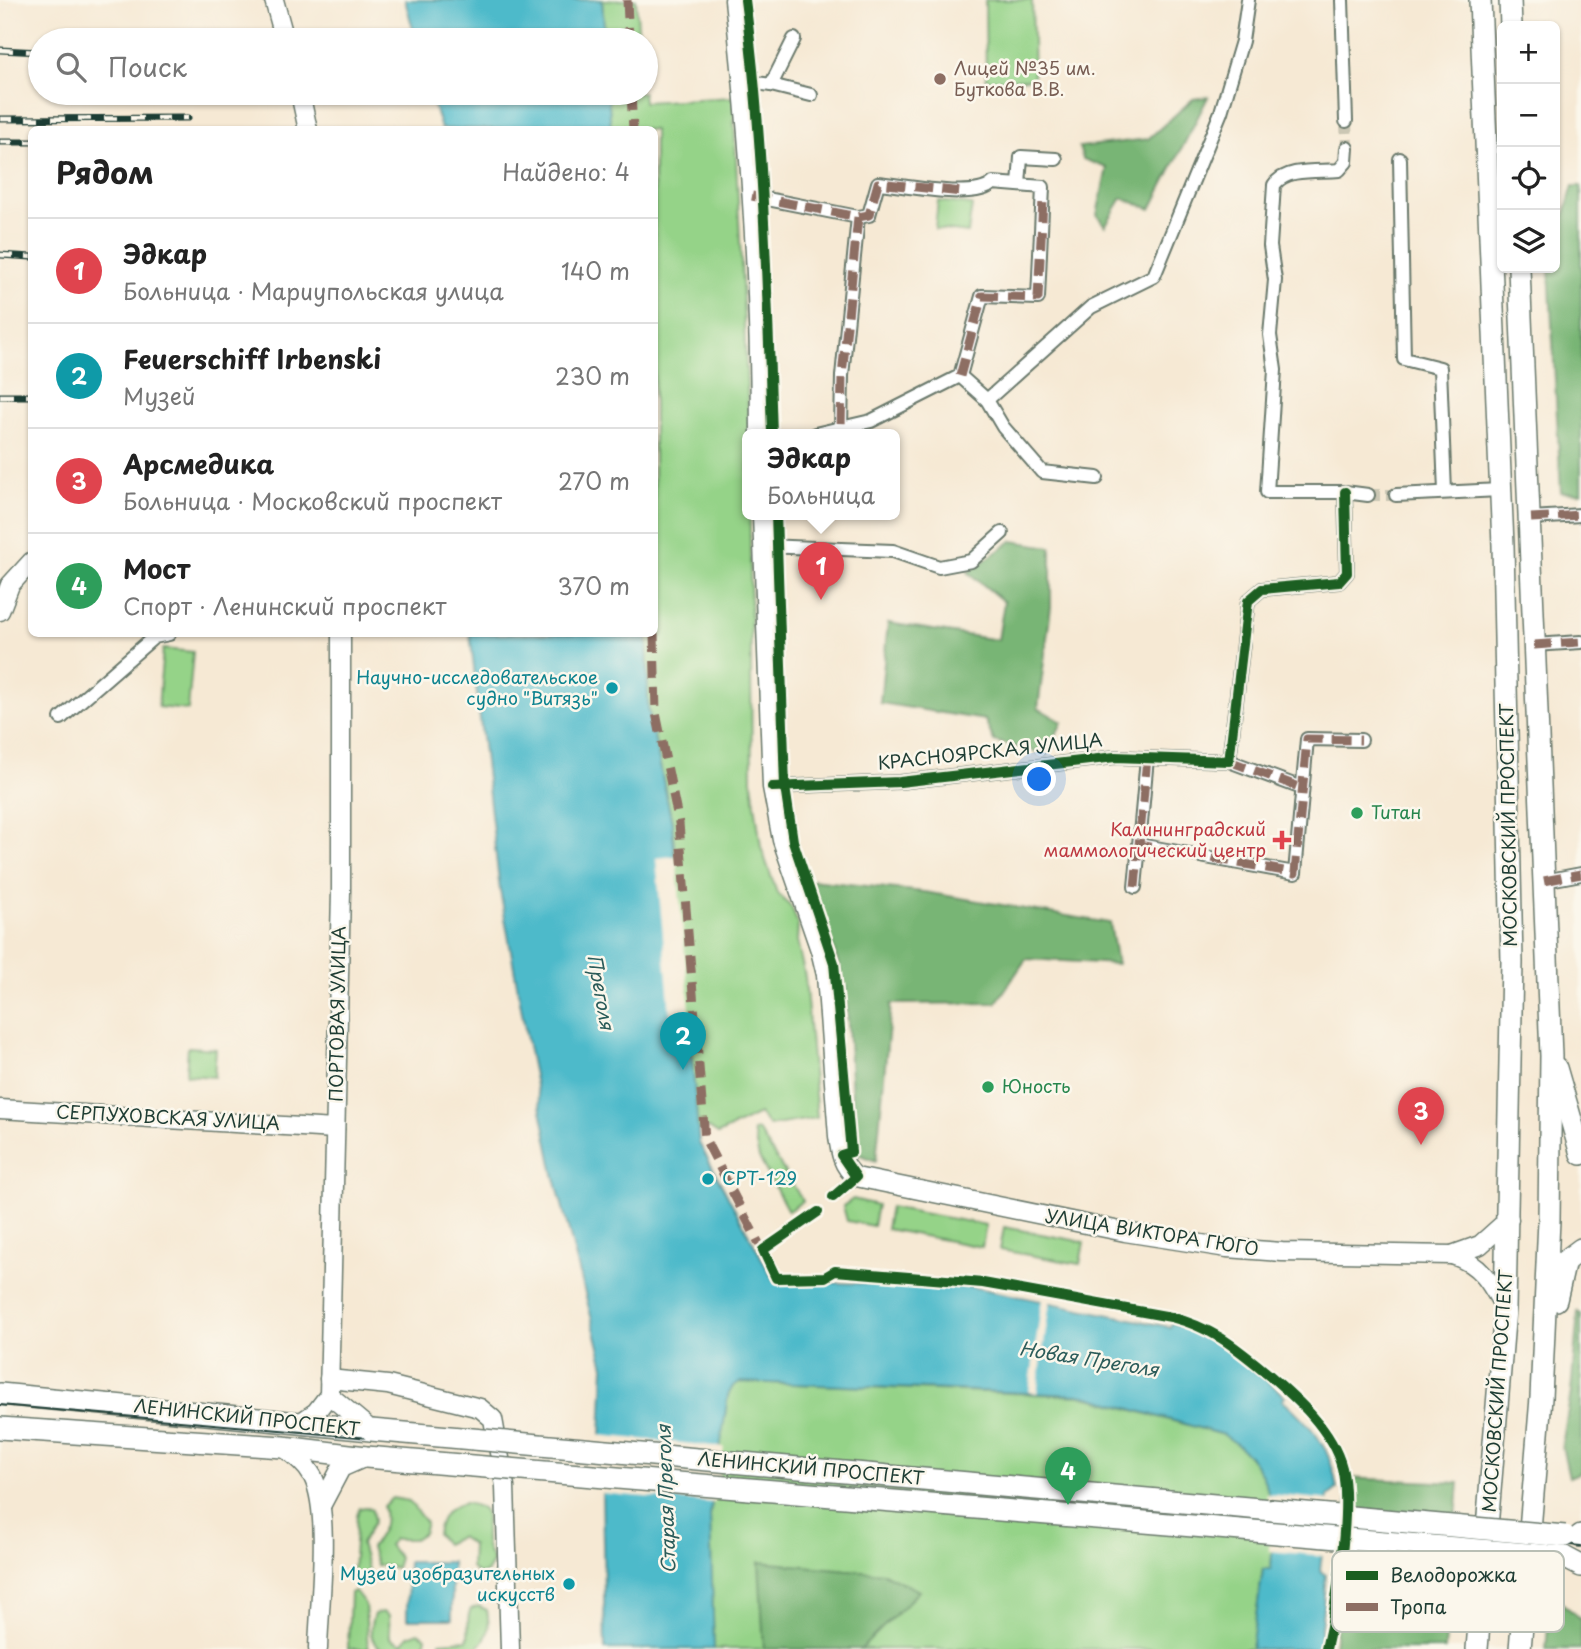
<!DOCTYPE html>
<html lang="ru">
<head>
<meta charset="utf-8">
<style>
  body { margin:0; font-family:"Playpen Sans",sans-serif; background:#f6f6f6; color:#222 }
  .controls { position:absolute; right:21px; top:21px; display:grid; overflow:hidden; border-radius:10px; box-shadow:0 2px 5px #0004 }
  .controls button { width:63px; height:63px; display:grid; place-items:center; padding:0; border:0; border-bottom:2px solid #e0e0e0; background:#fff; color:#222; font:35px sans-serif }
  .you { position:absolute; left:1040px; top:780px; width:24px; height:24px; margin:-18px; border:5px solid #fff; border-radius:50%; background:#1a73e8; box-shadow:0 0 0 10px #1a73e833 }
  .badge { display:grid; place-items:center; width:46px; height:46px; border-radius:50%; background:#db2777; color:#fff; font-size:23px; font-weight:700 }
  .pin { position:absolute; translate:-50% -58px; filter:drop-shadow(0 2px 4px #0008) }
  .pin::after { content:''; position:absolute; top:37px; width:24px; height:21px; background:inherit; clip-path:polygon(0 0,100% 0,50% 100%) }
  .popup { position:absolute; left:742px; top:429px; width:158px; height:91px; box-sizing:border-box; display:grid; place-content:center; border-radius:10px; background:#fff; filter:drop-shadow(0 2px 5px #0005); font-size:23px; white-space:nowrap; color:#767676 }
  .popup b { font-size:26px; color:#222 }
  .popup::after { content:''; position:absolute; left:50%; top:100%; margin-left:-14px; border:14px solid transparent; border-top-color:#fff }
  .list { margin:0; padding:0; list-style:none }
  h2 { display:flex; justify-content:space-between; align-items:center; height:91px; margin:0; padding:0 28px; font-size:30px }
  h2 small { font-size:23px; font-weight:400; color:#767676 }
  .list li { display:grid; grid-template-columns:46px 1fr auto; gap:21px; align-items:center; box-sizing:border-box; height:105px; padding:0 28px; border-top:2px solid #e0e0e0 }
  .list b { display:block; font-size:26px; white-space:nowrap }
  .list p { margin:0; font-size:23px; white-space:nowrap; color:#767676 }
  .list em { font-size:23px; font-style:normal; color:#767676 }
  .icon { flex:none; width:38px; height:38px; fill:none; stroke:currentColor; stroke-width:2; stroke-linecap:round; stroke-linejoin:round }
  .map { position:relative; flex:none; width:1581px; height:1649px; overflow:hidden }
  .search { position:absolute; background:#fff; box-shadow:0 2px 5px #0004; left:28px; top:28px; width:630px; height:77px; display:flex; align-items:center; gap:18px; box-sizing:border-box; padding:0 24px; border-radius:38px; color:#767676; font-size:26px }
  .panel { position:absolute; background:#fff; box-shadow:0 2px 5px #0004; left:28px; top:126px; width:630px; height:511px; border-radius:10px }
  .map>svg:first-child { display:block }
  .green { fill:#95d388; stroke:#5a885e; stroke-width:2 }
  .forest { fill:#78b574; stroke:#4c7954; stroke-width:2 }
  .water { fill:#4ebaca; stroke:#367c7f; stroke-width:2 }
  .pier { fill:#f6e9d4 }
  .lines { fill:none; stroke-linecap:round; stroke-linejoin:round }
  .street-tunnel { stroke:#cbc7b4; stroke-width:12; stroke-dasharray:12 6; stroke-linecap:butt }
  .street-casing { stroke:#6a796c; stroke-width:16 }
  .secondary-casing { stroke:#6a796c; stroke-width:21 }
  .primary-casing { stroke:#6a796c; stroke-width:24 }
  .street { stroke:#fff; stroke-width:12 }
  .secondary { stroke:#fff; stroke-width:18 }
  .primary { stroke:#fff; stroke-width:21 }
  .tram { stroke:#1f3d34; stroke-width:2 }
  .rail-casing { stroke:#1f3d34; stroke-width:7 }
  .rail { stroke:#fbf7ec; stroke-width:4.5; stroke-dasharray:13; stroke-linecap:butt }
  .primary-bridge-casing { stroke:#6a796c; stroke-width:24; stroke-linecap:butt }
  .primary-bridge { stroke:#fff; stroke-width:21 }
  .quiet { stroke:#8d6e63; stroke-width:9; stroke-dasharray:18 9; stroke-linecap:butt }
  .cycleway-casing { stroke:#fbf7ec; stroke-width:15 }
  .cycleway { stroke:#1b5e20; stroke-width:10 }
  .education-dot { fill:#8d6e63; stroke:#fbf7ec; stroke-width:2.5 }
  .culture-dot { fill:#0f9aa8; stroke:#fbf7ec; stroke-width:2.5 }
  .leisure-dot { fill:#2e9e5b; stroke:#fbf7ec; stroke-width:2.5 }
  .health-dot { fill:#e0444e; stroke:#fbf7ec; stroke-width:2.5 }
  .labels { text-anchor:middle; stroke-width:5; stroke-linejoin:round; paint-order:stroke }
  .education-label { font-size:18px; fill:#785e54; stroke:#fbf7ec; text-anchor:start }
  .culture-label { font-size:18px; fill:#0d838f; stroke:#fbf7ec; text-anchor:end }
  .street-label { font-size:18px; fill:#1f3d34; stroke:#fbf7ec }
  .leisure-label { font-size:18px; fill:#27864d; stroke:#fbf7ec; text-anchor:start }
  .health-label { font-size:18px; fill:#be3a42; stroke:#fbf7ec; text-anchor:end }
  .water-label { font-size:19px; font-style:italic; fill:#2b5c5a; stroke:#fbf7ec }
  .key { fill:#fbf7ec; stroke:#b9bfb5; stroke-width:2 }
  .key-label { font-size:19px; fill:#1f3d34 }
</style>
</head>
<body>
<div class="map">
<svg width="1581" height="1649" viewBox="0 0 1581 1649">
  <rect width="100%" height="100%" fill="#fbf7ec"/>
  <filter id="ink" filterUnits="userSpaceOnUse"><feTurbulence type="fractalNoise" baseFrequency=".0143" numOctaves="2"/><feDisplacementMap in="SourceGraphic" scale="14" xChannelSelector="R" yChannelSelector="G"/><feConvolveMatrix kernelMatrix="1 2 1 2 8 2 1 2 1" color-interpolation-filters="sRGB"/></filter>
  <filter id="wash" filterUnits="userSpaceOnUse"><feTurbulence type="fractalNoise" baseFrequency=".00686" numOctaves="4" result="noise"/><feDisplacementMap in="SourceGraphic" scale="28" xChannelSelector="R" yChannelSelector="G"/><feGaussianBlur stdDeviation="1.57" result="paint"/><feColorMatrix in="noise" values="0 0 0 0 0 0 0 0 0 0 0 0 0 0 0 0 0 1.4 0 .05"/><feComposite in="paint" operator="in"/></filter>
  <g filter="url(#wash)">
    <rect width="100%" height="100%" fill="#f6e9d4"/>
    <g class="green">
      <path d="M602,0h34l3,40h-34z"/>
      <path d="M985,0h47l2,79 -48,1z"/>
      <path d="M608,93h35l1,9 89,-5 16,328 3,357 9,65 16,46 15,15 6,17 -1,16 8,36 12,141 -48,8 -10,-12 -41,20 -9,-6 -11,2 -26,-307 -24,-115 -1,-74h7v-504l-43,-1z"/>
      <path d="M938,201l34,4 -4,28 -33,-4z"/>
      <path d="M163,649l30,3 -5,58 -30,-3z"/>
      <path d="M188,1047l28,2 -2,28 -28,-2z"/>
      <path d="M758,1130l45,71 -15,10 -29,-53 -6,-27z"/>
      <path d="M853,1199l24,6 -4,21 -26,-5 -4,-15z"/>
      <path d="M890,1207l96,18 -4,22 -96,-18z"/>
      <path d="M1004,1227l80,15 -4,22 -80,-14z"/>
      <path d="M740,1382l342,14 142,39c53,34 51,80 47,135l-8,-1 -12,80h-537l-4,-134 18,-120 5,-9z"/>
      <path d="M392,1498l17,3 17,22 -3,10 -9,6h-20l-5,6 10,13 -3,10 -19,-3 -6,-17c10,-16 17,-22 12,-42z"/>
      <path d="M465,1503c35,6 15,23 21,43 1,5 5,11 7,15l-7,12 -8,1 -7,-6 1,-23 -12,-8 -15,7 -8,-10c3,-19 10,-26 28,-31z"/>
      <path d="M366,1507l6,3 2,11 -13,23 7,26 -5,11h-7l-3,-10 4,-56 3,-7z"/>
      <path d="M355,1591l10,13 3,45h-20l2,-56z"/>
      <path d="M478,1606l9,4c3,17 3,27 -11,39h-38l2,-7 27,-2c4,-11 -2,-21 4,-31z"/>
      <path d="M383,1612l6,4 1,22 12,6 6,-8 11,-4 7,5 -3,12h-42c-12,-9 -12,-22 -7,-35z"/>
    </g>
    <g class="forest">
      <path d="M1208,97l-57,112 -29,-11 -17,28 -8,-11 10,-47 -24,-9 -4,-12 69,-8 45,-40z"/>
      <path d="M1573,186h8v307l-20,-1 -12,-224h6v-21z"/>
      <path d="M1012,541l39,6v60l-13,101 24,14 -15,33 -53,-14 -9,-21 -105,-17 8,-80 110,17 6,-38 -36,-30z"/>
      <path d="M811,880l113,12 186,31 7,41 -91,-5 -30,44 -105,1 -15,157 -21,-8 -9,-166z"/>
      <path d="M1578,1312l3,2v158l-12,5 -7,-31 9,-54z"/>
      <path d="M1344,1478l115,5 -14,166h-111l14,-158z"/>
      <path d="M759,1562l125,11 35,18 -58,58h-97z"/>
      <path d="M1551,1594l30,25v30h-35z"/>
    </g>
    <g class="water">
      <path d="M405,0h197l3,40h-189z"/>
      <path d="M430,93h178l3,36h-170z"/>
      <path d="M470,634h177l1,74 24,115 27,320 75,138 198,6 198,40 2,-4c46,14 77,42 113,73l-3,3c30,27 50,49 55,90l-9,7 -8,75 6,4 -7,74h-68l12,-80h8c4,-54 6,-101 -47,-134l-142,-40 -342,-13 -7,4 -5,9 -18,120 4,134h-109l-4,-213 3,-70 -50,-192 -25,-123 -29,-161z"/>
      <path d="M408,1562h44v57h-45z"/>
    </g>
    <g class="pier">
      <path d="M676,856l14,155 -20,2 -14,-155z"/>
      <path d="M1042,1299l8,2 -13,92 -8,-1z"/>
      <path d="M597,1435l127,12 -9,56 -116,-10z"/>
      <path d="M1266,1494l65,6 -6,56 -56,-5 2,-31z"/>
    </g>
  </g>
  <g filter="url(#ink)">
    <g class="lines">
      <g class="street-tunnel">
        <path d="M1346,121l1,27"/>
        <path d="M1368,495h28"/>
      </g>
      <g class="street-casing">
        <g id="street">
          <path d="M1342,0l4,121"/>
          <path d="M742,81l29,4 23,-46"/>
          <path d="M771,85l40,10"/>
          <path d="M1347,148l-1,14 -7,8c-20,2 -53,-3 -65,15l-4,61 5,34 -5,55 5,35 -8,122h78l23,3"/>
          <path d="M1400,159l4,200 36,9 5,124"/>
          <path d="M1019,185l2,-28 35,2"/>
          <path d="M752,196l106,21 -16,159 -1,53"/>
          <path d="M858,217l11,-2 9,-32c24,2 98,18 115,0l50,4 -5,111 -56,-2 -22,80"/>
          <path d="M987,400l104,-93 63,-31 67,-164 21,-71 6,-41"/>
          <path d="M815,434l56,-13 89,-45 27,24 16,27 39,45 55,6"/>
          <path d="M1396,495l104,-5"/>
          <path d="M1531,518l50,-3"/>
          <path d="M764,546l129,5 46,16 32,-6 31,-28"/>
          <path d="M1534,645l47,-3"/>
          <path d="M61,718l93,-81 15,-3"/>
          <path d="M1147,758l-8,87 156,28 12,-134 54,1"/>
          <path d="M1229,761l73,27"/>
          <path d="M772,787l128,-5 215,-25 114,4 19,-160 14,-12 77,-7 8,-9 -2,-81"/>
          <path d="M1544,881l37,-7"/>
          <path d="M1135,887l4,-42"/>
        </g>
      </g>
      <g class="secondary-casing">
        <g id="secondary">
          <path d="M274,0l11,40"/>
          <path d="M734,0c16,144 26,289 26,434"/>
          <path d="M300,93l8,37"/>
          <path d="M762,514l10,273 10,53 38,110 6,25 12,161c2,16 4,30 18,41l269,55 102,16 55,4 170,3 28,-10 29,-26"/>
          <path d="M0,611l10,-26 22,-24"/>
          <path d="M0,1109l335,20"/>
          <path d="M1452,1255c29,9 39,28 53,54"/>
          <path d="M329,1379l59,6 92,23 13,11 12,67 5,163"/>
          <path d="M329,1395l42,35"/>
          <path d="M300,1423l16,-11 13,-17 12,-503v-258"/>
          <path d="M283,1447c12,9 23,17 30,30 18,36 6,129 5,172"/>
          <path d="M322,1504l19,-36 25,-11"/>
        </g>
      </g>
      <g class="primary-casing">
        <g id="primary">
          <path d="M1510,0l1,26"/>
          <path d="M1519,268l32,788 -2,164 -8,178 -21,251"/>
          <path d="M1556,1068l25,86"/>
          <path d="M1556,1300l9,-39 16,-12"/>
          <path d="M0,1394l371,36"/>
          <path d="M0,1428l283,19 83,10"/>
          <path d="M1580,1536l1,-1"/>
          <path d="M1564,1557l17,9"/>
          <path d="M1477,1649l28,-340 7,-347 -9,-417 -23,-545"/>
        </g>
      </g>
      <use href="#street" class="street"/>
      <use href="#secondary" class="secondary"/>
      <use href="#primary" class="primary"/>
      <path class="tram" d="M0,1405l1581,141"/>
      <g class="rail-casing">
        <g id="rail">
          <path d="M0,50l40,2"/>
          <path d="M0,119l188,-1"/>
          <path d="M0,142h32"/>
          <path d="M0,255l32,2"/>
          <path d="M0,396h32"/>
        </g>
      </g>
      <use href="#rail" class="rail"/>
      <g class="primary-bridge-casing">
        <g id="primary-bridge">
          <path d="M371,1430l1194,106"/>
          <path d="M366,1457l1198,100"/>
        </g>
      </g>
      <use href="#primary-bridge" class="primary-bridge"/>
      <g class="quiet">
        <path d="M627,0l2,40"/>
        <path d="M631,93l2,37"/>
        <path d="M752,196l106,21 -16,159 -1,53"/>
        <path d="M858,217l11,-2 9,-32 84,9"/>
        <path d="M960,376l22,-80 56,2 5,-98"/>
        <path d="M1531,518l50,-3"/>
        <path d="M654,634l2,79 23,110 26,316 60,116"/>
        <path d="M1534,645l47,-3"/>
        <path d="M1147,758l-8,87 156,28 12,-134 54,1"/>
        <path d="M1229,761l73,27"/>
        <path d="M1544,881l37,-7"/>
        <path d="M1135,887l4,-42"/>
      </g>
      <g class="cycleway-casing">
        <g id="cycleway">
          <path d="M745,0c19,144 22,289 27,434"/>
          <path d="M776,514l9,273 8,54 41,122 17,189 -10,3 15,22 -23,20"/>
          <path d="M772,787l128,-5 215,-25 114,4 19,-160 14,-12 77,-7 8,-9 -2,-81"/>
          <path d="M818,1212l-55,38 13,28 49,-1 10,-6 148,12 188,34c42,11 63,29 96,56 29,25 65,56 75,95 10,40 -6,140 -16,181"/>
        </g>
      </g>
      <use href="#cycleway" class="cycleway"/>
    </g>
  </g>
  <circle class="education-dot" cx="940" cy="79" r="7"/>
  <g class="culture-dot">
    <circle cx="612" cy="688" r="7"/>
    <circle cx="708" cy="1179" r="7"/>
    <circle cx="569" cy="1584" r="7"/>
  </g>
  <g class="leisure-dot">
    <circle cx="1357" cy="813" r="7"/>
    <circle cx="988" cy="1087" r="7"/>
  </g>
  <path class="health-dot" d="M1278.5 829.5h7v7h7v7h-7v7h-7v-7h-7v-7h7z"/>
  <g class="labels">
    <g class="education-label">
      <text x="954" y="75">Лицей №35 им.<tspan x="954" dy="21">Буткова В.В.</tspan></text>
    </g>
    <g class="culture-label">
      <text x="598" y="684">Научно-исследовательское<tspan x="598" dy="21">судно "Витязь"</tspan></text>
      <text x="722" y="1185" text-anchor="start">СРТ-129</text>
      <text x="555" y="1580">Музей изобразительных<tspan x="555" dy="21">искусств</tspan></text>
    </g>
    <g class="street-label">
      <text transform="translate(990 752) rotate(-6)" y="6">КРАСНОЯРСКАЯ УЛИЦА</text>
      <text transform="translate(1509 825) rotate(-91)" y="6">МОСКОВСКИЙ ПРОСПЕКТ</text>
      <text transform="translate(338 1014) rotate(-89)" y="6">ПОРТОВАЯ УЛИЦА</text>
      <text transform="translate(168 1118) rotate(3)" y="6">СЕРПУХОВСКАЯ УЛИЦА</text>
      <text transform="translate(1152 1233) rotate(9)" y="6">УЛИЦА ВИКТОРА ГЮГО</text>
      <text transform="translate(1498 1391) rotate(-86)" y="6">МОСКОВСКИЙ ПРОСПЕКТ</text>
      <text transform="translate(247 1418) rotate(6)" y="6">ЛЕНИНСКИЙ ПРОСПЕКТ</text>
      <text transform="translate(811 1469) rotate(5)" y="6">ЛЕНИНСКИЙ ПРОСПЕКТ</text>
    </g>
    <g class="leisure-label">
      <text x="1371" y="819">Титан</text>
      <text x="1002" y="1093">Юность</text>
    </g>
    <g class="health-label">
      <text x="1266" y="836">Калининградский<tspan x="1266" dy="21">маммологический центр</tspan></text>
    </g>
    <g class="water-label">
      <text transform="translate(601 992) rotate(80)" y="7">Преголя</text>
      <text transform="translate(1089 1359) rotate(9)" y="7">Новая Преголя</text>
      <text transform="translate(666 1499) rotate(-92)" y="7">Старая Преголя</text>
    </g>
  </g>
  <rect x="1332" y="1551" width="232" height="81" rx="10" class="key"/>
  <rect x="1346" y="1571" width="32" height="9" fill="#1b5e20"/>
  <rect x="1346" y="1603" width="32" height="8" fill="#8d6e63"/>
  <g class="key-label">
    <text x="1390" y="1582">Велодорожка</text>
    <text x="1390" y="1614">Тропа</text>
  </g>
</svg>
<div class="controls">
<button>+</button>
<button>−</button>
<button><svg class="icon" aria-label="locate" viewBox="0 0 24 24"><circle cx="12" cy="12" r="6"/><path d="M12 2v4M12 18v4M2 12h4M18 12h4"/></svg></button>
<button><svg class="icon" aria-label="layers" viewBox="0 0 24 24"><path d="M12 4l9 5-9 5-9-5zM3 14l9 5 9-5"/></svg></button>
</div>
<div class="you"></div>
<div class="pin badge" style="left:821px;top:600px;background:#e0444e">1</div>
<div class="popup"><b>Эдкар</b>Больница</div>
<div class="pin badge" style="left:683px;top:1070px;background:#0f9aa8">2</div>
<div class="pin badge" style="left:1421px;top:1145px;background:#e0444e">3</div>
<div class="pin badge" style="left:1068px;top:1505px;background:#2e9e5b">4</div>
<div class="search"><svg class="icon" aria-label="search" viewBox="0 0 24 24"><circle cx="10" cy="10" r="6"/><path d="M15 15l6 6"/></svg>Поиск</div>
<section class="panel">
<h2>Рядом<small>Найдено: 4</small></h2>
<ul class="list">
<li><span class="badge" style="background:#e0444e">1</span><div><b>Эдкар</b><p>Больница · Мариупольская улица</p></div><em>140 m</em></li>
<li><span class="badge" style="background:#0f9aa8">2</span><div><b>Feuerschiff Irbenski</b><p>Музей</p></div><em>230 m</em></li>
<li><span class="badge" style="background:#e0444e">3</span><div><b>Арсмедика</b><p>Больница · Московский проспект</p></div><em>270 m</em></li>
<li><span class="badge" style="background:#2e9e5b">4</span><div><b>Мост</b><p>Спорт · Ленинский проспект</p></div><em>370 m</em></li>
</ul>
</section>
</div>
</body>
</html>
